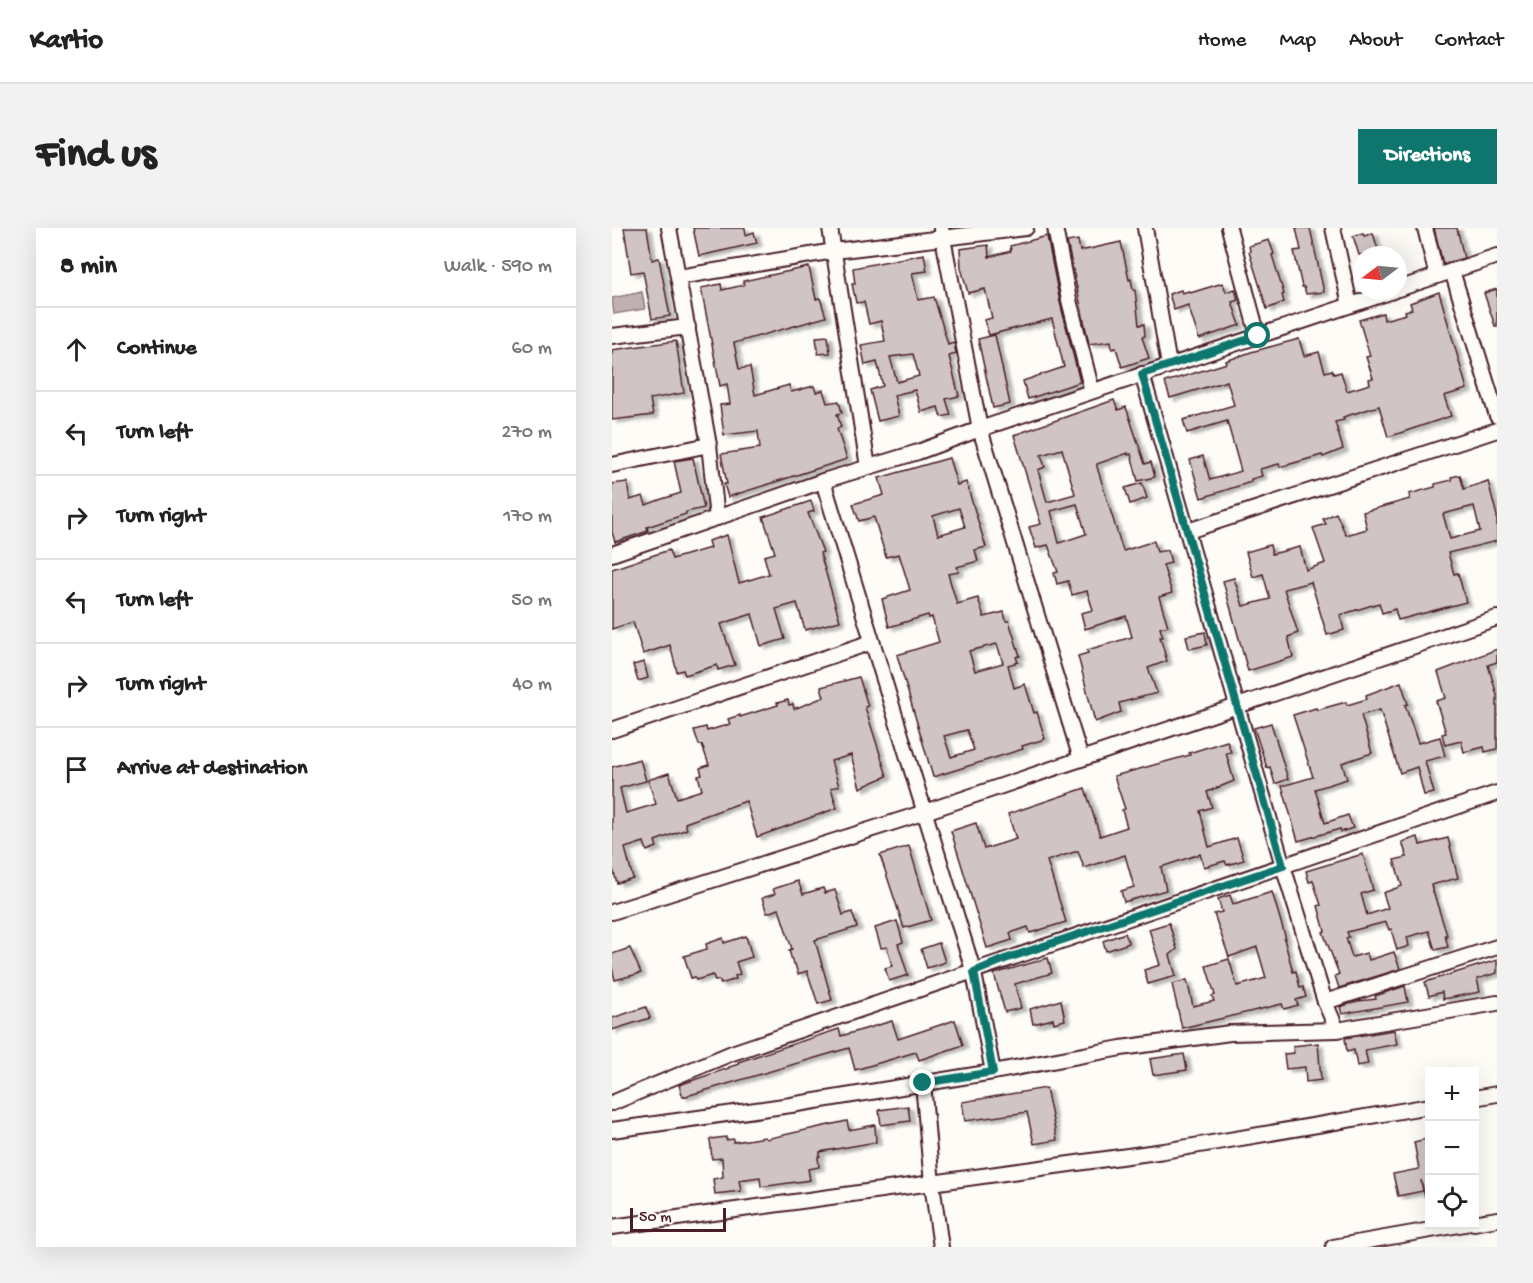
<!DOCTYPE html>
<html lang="en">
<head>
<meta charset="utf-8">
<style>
  body { margin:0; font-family:"Gochi Hand",sans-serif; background:#f2f2f2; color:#222 }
  .controls { position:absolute; right:18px; bottom:18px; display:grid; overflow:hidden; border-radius:0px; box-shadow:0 6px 24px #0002 }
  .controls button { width:54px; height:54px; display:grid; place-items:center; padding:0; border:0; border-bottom:2px solid #e0e0e0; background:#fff; color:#222; font:30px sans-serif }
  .compass { position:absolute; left:741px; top:18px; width:54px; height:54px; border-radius:50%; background:#fff; box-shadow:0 6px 24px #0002; rotate:254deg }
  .scale { position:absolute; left:18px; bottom:15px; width:96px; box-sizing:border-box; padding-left:6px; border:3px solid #4a1f2b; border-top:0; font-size:16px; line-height:21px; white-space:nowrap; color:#4a1f2b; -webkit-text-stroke:4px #fdfcf7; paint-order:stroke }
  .stop { position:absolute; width:18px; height:18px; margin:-14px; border:4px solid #0f766e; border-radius:50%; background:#fff }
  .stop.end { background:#0f766e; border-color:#fff; box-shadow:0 2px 6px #0008 }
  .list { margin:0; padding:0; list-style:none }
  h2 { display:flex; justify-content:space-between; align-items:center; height:78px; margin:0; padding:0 24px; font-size:26px }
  h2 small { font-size:20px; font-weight:400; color:#767676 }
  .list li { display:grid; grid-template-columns:39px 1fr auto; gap:18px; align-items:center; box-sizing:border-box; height:84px; padding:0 24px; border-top:2px solid #e0e0e0 }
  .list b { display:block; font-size:22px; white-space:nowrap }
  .list em { font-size:20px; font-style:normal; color:#767676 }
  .icon { flex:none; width:33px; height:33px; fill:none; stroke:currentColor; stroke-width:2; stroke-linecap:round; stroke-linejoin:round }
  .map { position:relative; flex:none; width:885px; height:1019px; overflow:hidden; border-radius:0px }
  header { display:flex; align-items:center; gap:36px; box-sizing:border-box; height:84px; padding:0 30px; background:#fff; border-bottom:2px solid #e0e0e0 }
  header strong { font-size:28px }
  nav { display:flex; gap:33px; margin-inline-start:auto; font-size:21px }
  .intro { display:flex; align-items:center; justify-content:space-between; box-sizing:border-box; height:144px; padding:0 36px }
  h1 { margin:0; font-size:42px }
  .button { padding:15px 27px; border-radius:0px; background:#0f766e; color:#fff; font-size:21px; font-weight:700 }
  main { display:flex; gap:36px; padding:0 36px }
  aside { flex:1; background:#fff; border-radius:0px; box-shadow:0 6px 24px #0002 }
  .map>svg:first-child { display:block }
  .water { fill:#c0b1b1; stroke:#91777b; stroke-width:1.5 }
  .building { fill:#d0c5c4; stroke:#4a1f2b; stroke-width:1.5; fill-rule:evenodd; filter:url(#shadow) }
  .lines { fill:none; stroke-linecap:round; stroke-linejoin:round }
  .street-casing { stroke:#4a1f2b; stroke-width:18 }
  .street { stroke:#fdfcf7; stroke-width:14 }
  .route { stroke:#0f766e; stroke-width:8 }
</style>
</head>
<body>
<header>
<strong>Kartio</strong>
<nav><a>Home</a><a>Map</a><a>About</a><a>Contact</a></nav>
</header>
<div class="intro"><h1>Find us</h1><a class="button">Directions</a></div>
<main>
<aside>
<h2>8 min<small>Walk · 590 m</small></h2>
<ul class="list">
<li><svg class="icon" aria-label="ahead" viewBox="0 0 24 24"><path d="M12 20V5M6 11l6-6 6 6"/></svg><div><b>Continue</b></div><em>60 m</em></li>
<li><svg class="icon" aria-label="left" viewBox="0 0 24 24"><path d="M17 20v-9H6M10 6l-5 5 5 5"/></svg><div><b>Turn left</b></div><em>270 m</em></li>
<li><svg class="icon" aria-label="right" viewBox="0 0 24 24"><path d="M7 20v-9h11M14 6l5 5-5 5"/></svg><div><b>Turn right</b></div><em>170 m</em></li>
<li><svg class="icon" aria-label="left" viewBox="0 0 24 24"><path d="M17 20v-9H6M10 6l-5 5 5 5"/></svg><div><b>Turn left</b></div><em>50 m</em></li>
<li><svg class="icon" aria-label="right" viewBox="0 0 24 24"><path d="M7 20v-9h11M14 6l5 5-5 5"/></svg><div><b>Turn right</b></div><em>40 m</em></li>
<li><svg class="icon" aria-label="arrive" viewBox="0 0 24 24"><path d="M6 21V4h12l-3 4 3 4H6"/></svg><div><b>Arrive at destination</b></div></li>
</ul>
</aside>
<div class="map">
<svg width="885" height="1019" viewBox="0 0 885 1019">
  <defs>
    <filter id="shadow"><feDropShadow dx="5" dy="3" stdDeviation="1.5" flood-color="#0004"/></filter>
  </defs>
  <rect width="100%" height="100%" fill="#fdfcf7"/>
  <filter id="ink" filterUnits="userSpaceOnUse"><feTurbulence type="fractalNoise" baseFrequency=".0167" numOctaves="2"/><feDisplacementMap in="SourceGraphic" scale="12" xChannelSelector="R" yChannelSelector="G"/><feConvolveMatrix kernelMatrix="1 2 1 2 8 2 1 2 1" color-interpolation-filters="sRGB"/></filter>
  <g filter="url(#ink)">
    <path class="water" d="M30,64l3,17 -31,5 -2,-16z"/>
    <g class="building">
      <path d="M12,0h23l5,32 7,-2 11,58 -18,3 -9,-48 -12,2z"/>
      <path d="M81,0h52l1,7 8,-3 3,11 -58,13z"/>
      <path d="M684,0h14l14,64 -18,2 -2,-7h-2l-8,-36 7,-1z"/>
      <path d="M822,0h23l7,30 -21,6z"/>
      <path d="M751,5l1,3 9,-3 6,20 -20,2 -6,-19z"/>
      <path d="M435,8l13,66 20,80 -52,17 -5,-18 41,-14 -12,-48 -63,16 -5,-15 8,-2 -7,-29 -17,4 -7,-25 -1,-19 28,-4 1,12 22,-6 -1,-5z"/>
      <path d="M466,12l2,11 41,-9 8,38 2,-1 2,11h2l4,35 5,-1 1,12 -3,1 7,21 -27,9 -6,-19 -4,1 -1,-8 -22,3 -22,-102z"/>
      <path d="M657,12l5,14 -2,1 12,39 -2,1 2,7 -17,7 -18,-57 1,-1 -1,-5z"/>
      <path d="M312,26l3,17 -15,2 6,27 16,-3 14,47 6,-2 2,12 -7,2 10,40 -13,3 5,16 -10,2 -3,-10 -17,5 -6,-22 -21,5 5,21 -21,5 -8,-31 13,-4 -6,-24 -12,3 -4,-20 24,-4 -4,-20 -12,3 -5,-22 -8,1 -4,-19h3l-2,-16zM301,126l6,22 -22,6 -7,-25z"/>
      <path d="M197,39l7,32 4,-1 6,19 -92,26 5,26 11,-2 5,28 34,-10 2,7 23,-6 2,6 7,-2 4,13 12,-2 3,12 -5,1 4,13 -4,2 10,30 -119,38 -4,-13h3l-6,-30 39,-6 -2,-17 -34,4 -4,-30 10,-1 -3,-20 -7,2 -19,-98 20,-4 1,6 22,-5 -1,-4z"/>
      <path d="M611,55l3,9 9,-3 3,11 -6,2 8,23 -41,14 -11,-34 -14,5 -5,-16 12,-4 1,3 7,-2 1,2z"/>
      <path d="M885,61v37h-2l-11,-33z"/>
      <path d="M827,64l28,97 -23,7 7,20 -63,21 -9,-31 -36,11 1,3 -9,2 8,27 -20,8 -1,-2 -42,12 -1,-3 -19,5 2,7 -11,3v3l-50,16 -11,-38 13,-4 7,24 31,-9 -14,-50 -40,12 -4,-13 51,-15 -7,-24 -57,17 -5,-16 62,-19 -1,-2 25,-9 48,-13 5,17 15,-4 6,20 7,-2 2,4 7,-2 6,19 23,-7 -1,-5 4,-1 -7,-21 4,-1 -11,-36 24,-7 1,7 22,-6 -1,-3 7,-2 -2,-6z"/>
      <path d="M383,107l15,69 -17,4 -15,-69z"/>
      <path d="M216,108l2,17 -12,1 -2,-17z"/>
      <path d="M64,113l8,52 -34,6 3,16 -41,5v-70z"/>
      <path d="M502,172l4,10 8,-3 19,57 6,-2 4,15 -17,4 -7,-27 -3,1v-2l-31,11v3l26,84 31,-10 3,11 11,-2 3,13 -8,2 9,28 -13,4 9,29 -8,2 3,9h-3l7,24 -19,7 9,25 -38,10 2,9 -26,10 -17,-66 10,-3 -1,-3 45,-13 -6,-21 -41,13 -4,-16 12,-3 -6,-19 -15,4 -4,-14 -11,3 -3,-11 4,-1 -10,-27 -12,3 -7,-21 12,-3 -27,-89zM450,221l13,45 -28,8 -9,-32 7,-3 -4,-12zM465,276l9,30 -27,9 -8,-32z"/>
      <path d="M81,230l11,50 -18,4v2l-39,13 1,4 -33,11 -3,-10v-48l15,-2 3,18 13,-4 3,9 13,-5 22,-7 -7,-32z"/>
      <path d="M337,230l8,27 9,-3 20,65 -11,3 3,11 -21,6 2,5 -11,2 9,30 21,-6 6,19 20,-5 2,9h3l11,35 -4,1 2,5 -10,3 6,23 11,-4 9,29 3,-1 8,27 -23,7 1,3 -90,28 -36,-122 42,-13 -7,-25 -3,1 -1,-3 -39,12 -7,-28 28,-9 -3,-10 -8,-26 -13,3 -12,-40 -15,4 -6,-17 31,-9 -5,-17zM347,280l6,19 -27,8 -5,-19zM385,416l6,19 -28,8 -6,-20zM355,502l7,20 -23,7 -7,-21z"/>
      <path d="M848,247l4,14 24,-8 9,35v25l-49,12 6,21 4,-1 8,29 -68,18 -3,-11 -13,4 -3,-10 -39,12 4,15 -17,5 -16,-53 -27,7 14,44 -10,4 5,20 -45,14 -25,-90 11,-3 9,28 27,-7 -7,-25 -10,3 -7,-25 24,-7 2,9 28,-7 6,23 19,-7 -12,-35 13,-4 -3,-5 13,-6 10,22 21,-6 -4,-17 47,-13 -1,-5 26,-7v-3l17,-4 -1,-3zM862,278l6,25 -30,8 -7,-25z"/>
      <path d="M530,255l5,15 -17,6 -5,-16z"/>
      <path d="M199,273l3,10 -6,2 15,39 -3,1 20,68 -35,9 -8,-27 -21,6 9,30 -24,7 -9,-32 -31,10 14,41 -17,5 -1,-5 -32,10 -2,-5 -6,2 -7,-27 -27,9 -10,-32 -21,7v-60l57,-19 3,9 38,-11 -2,-7 19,-6 12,48 30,-9 -5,-18 11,-3 -12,-36z"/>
      <path d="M593,404l2,13 -18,4 -3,-13z"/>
      <path d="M885,421v13l-9,3 9,30v54l-12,3 -1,-5 -20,5 -3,-11 -16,4 -3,-11 4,-1 -10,-32 10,-3 -8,-26z"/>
      <path d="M32,434l4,16 -10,3 -5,-16z"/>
      <path d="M247,449l9,29 -3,1 22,69 -27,12 -9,-33 -20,6 8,25 -8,2 6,20 -80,29 -11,-36 -28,10 -33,12 2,6 -32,12 2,6 -10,4 -3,-9 -19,6 8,30 -16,5 -5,-17v-99l28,-8 6,22 -26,7 6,25 30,-9 -8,-24 21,-7 8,25 25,-8 -4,-14 4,-1 -2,-7 9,-3 -7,-20h-3l-5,-15 12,-3 1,4 23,-7 -2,-5 12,-4v2l38,-12 -1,-2 11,-3 1,5 4,-1 1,5 30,-12 -3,-10z"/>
      <path d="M789,454l7,22 -3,1 13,38 22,-6 5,19 -20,5 9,32 -10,2 -7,-28 -17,6 -20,-63 -19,5 11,38 -30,10 5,16 -32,10 10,34 23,-8 5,13 -12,4 -1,-3 -42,12 -16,-55 31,-9 -20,-62 23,-7 1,2 29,-8 1,3 20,-6 -1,-4z"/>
      <path d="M659,495l17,56 -13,5 -5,-17 -3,1 -13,-40z"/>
      <path d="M615,513l4,11 -5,1 8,28 -27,11 5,15 -12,4 9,36 28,-9 7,22 -17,5 -2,-4 -21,6 -4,-13 -39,13 5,23 -42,12 -3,-11 13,-4 -9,-32 -41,13 -6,-17 -16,5 -15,5 19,61 -36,11 -2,-6 -18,6 2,7 -25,8 -36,-117 25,-8 8,26 32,-10 -8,-25 77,-26 15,48 27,-9 -5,-17 3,-1 -11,-33 76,-21 -1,-2z"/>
      <path d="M806,609l2,8 28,-7 10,40 -27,7 16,50h-2l3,12 -13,3 -6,-19 -22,6 2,9 -12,4 -6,-21 -2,1 -3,-8 -39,10 2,5 -3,1 6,19 15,-4 2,7 25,-8 6,17 -61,19 -4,-12 4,-2 -16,-42 2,-1 -7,-25 3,-1 -8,-24 -4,1 -3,-11 57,-17 10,36 -12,4 6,21 21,-7 -5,-15 19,-7 -8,-26 13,-3 -5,-15z"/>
      <path d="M297,618l22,74 -27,8 -24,-73z"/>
      <path d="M186,653l5,13 20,-6 2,5 10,-3 8,25 9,-3 5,15 -42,13 17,60 -14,4 -11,-33 -9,3 -3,-10h-2l-4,-14 3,-1 -13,-40 -12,4 -5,-15 13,-4 -2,-5z"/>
      <path d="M660,664l14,47h-2l9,33 3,-1 4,17 3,-1 3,10 -10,3 2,5 -14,4 -2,-5 -100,24 -10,-44 15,-4 6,26 21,-5 -2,-5 3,-1 -9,-29 23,-7 8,27 29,-8 -9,-31 -28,10 -15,-43 8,-2 -4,-13 12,-4 3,9z"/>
      <path d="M285,693l6,21 -5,2 10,31 -19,6 -4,-13 7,-2 -5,-19 -6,1 -6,-20z"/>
      <path d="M557,695l8,26 -7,6 6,21 -28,8 -4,-14 16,-5 -11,-36z"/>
      <path d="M513,705l4,10 -23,8 -3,-10z"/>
      <path d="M134,708l6,21 -16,5 4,12 -5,2 1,3 -15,5 -2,-4 -4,1 -2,-6 -17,5 -1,-3 -4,1 -7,-22 23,-7 -1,-5 17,-6 1,5z"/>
      <path d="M327,715l6,19 -18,6 -6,-19z"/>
      <path d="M18,720l11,25 -26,7 -3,-12v-14z"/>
      <path d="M436,730l4,15 -37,11 6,24 -16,4 -11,-38z"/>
      <path d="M885,732v13l-20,6 3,13 -37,7 -1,-7 -13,4 -4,-14z"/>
      <path d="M793,758l3,16 -66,12 -2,-7 18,-6 18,-2 -1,-3z"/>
      <path d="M449,772l4,20 -11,3 -1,-4 -20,5 -3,-15z"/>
      <path d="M34,779l4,11 -38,12v-12z"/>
      <path d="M343,792l8,25 -44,15 -3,-8 -61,18 -6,-22 -166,49 -4,-12 50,-17v-1l10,-3 -1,-2 101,-33 2,7 51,-15 6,18z"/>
      <path d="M782,802l3,14 -32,6 3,14 -11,2 -3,-16 -7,2 -2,-14z"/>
      <path d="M706,815l3,37 -15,2 -1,-15 -19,2 -2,-15 10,-1 -1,-7z"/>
      <path d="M572,826l3,16 -34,5 -3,-16z"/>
      <path d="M434,860l11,52 -23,4 -7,-32 -62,9 -3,-19z"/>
      <path d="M296,878l2,15 -29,4 -2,-15z"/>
      <path d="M235,893l2,9 26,-5 1,17 -56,10v4l-2,1 1,10 -11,2 2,11 -49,7 -1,-10 -21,3 2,11 -26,3 -2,-15 10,-2 -1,-19 -10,1 -2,-20 16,-2v3l8,-1v3l31,-5 1,2z"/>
      <path d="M818,910v59h-5l-4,-17 2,11 -25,5 -5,-22 26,-5 -5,-27z"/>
    </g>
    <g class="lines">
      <g class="street-casing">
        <g id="street">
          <path d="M57,0l40,217 8,73"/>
          <path d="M218,0l38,239"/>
          <path d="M329,0l39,201 101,330"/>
          <path d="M443,0l14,72 23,91"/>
          <path d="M533,0l24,137"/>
          <path d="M617,0l29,108"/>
          <path d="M721,0l17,77"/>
          <path d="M813,0l12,48"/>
          <path d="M840,43l45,145"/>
          <path d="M67,49l155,-26 192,-23"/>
          <path d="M786,61l99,-33"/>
          <path d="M0,108l76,-9"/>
          <path d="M530,146l141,492 42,136 12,28"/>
          <path d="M0,237l97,-20"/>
          <path d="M211,253l151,492 19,99"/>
          <path d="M576,303l309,-101"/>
          <path d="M0,326l211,-73 95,-29 62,-23 413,-138"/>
          <path d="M0,502l260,-88"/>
          <path d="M0,684l295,-94 590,-200"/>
          <path d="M713,774l172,-55"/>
          <path d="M311,855l9,101 9,63"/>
          <path d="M862,870l23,-4"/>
          <path d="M0,875l120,-50 765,-260"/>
          <path d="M0,902l179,-25 202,-33 128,-24 109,-15 107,-3 160,-27"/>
          <path d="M862,995l23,-4"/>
          <path d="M0,999l552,-76 266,-45"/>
          <path d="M721,1019l132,-23"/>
        </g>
      </g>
      <use href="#street" class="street"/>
    </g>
  </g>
  <g class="lines" filter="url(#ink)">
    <path class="route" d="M311,855l70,-11 -19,-100 31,-13 278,-93 -141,-492 116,-38"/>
  </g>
</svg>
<div class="controls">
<button>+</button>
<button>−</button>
<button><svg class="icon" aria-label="locate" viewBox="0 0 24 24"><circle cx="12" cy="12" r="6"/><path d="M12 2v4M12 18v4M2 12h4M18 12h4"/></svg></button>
</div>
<svg class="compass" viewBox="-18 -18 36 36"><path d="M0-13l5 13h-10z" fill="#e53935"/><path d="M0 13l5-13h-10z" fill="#767676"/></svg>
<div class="scale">50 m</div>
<div class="stop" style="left:646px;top:108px"></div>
<div class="stop end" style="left:311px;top:855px"></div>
</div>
</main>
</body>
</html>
